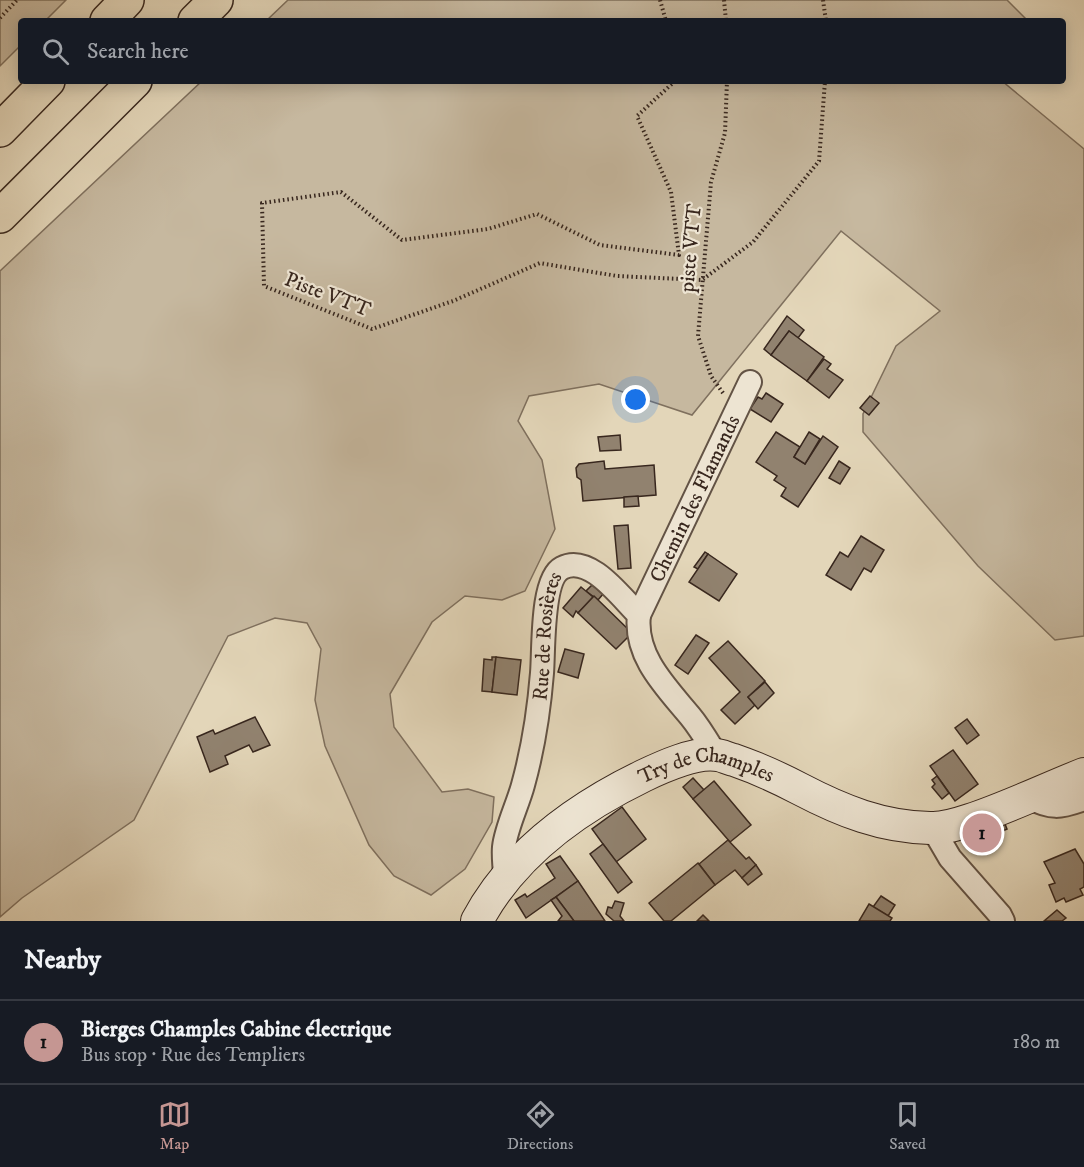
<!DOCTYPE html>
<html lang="en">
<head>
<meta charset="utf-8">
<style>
  body { margin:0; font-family:"IM FELL DW Pica",serif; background:#242831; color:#f1f3f6 }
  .you { position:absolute; left:636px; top:400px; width:21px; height:21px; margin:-15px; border:4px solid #fff; border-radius:50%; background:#1a73e8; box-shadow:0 0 0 9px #1a73e833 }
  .badge { display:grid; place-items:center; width:39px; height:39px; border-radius:50%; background:#c59692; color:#111; font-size:20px; font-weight:700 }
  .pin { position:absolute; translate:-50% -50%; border:3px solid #fff; box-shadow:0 2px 6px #0006 }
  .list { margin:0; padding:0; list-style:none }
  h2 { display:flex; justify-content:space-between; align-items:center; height:78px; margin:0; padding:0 24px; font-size:26px }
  h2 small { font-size:20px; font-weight:400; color:#9ea1a6 }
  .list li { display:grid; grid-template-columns:39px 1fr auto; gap:18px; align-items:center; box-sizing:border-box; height:84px; padding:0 24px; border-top:2px solid #363941 }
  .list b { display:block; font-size:22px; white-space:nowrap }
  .list p { margin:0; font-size:20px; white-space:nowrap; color:#9ea1a6 }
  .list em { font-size:20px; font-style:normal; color:#9ea1a6 }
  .icon { flex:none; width:33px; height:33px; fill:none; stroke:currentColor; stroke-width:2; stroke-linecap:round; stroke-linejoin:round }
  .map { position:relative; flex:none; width:1084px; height:921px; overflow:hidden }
  .search { position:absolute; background:#171b24; box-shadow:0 3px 15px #0003; left:18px; right:18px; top:18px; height:66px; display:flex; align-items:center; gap:15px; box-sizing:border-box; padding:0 21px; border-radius:6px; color:#9ea1a6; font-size:22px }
  .sheet { height:162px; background:#171b24 }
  nav { display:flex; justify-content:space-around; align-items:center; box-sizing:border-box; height:84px; border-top:2px solid #363941; background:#171b24; font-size:16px; color:#9ea1a6 }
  nav a { display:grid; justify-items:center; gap:3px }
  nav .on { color:#c59692 }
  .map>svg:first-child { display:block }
  .green { fill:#c6b89f; stroke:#7f705e; stroke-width:1.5 }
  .building { fill:#91826f; stroke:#38271e; stroke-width:1.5 }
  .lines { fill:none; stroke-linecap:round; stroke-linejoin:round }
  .street-casing { stroke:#635345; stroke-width:26 }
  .secondary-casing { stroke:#38271e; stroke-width:34 }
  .highway-casing { stroke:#38271e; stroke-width:36 }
  .path { stroke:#38271e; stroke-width:4; stroke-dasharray:1.5 3; stroke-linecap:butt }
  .street { stroke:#ede4d2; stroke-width:22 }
  .secondary { stroke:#ede4d2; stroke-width:32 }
  .highway { stroke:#e3d6b9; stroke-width:33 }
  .labels { text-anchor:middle; stroke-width:4.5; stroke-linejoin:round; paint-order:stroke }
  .street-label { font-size:21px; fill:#38271e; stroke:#ede4d2 }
</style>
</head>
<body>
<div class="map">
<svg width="1084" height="921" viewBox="0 0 1084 921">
  <rect width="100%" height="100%" fill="#e3d6b9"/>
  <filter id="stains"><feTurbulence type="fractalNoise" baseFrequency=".00333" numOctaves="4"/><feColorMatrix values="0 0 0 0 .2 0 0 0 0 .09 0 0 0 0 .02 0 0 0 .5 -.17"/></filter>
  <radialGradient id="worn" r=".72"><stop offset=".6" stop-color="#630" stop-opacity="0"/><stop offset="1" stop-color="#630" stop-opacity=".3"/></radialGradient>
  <g class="green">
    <path d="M0,0h66l-21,21h-24v24l-21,21z"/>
    <path d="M288,0h719l21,21h-762z"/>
    <path d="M202,81h800l82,68v487l-29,4 -77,-74 -115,-134v-18l33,-68 44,-35 -99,-80 -149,184 -93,-31 -70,12 -11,25 24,39 13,69 -30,62 -23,9 -37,-4 -33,26 -42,72 4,33 48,65 26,-3 26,8 -2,25 -27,47 -34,26 -37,-19 -25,-31 -44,-99 -10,-46 6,-51 -14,-26 -32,-5 -47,18 -94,184 -112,78 -22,19v-646z"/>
  </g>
  <g class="building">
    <path d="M787,316l17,14 -6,8 -9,-7 -18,24 -7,-6z"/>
    <path d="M789,331l35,26 -17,24 -36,-26z"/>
    <path d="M824,359l7,5 -4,5 16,11 -14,18 -22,-17z"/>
    <path d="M766,393l17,11 -12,18 -21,-13 8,-12 4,2z"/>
    <path d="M870,396l9,7 -10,12 -9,-7z"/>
    <path d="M776,432l24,15 -6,10 11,7 18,-28 15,11 -40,60 -17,-11 5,-8 -12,-8 3,-4 -21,-14z"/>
    <path d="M809,432l11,7 -15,25 -11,-7z"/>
    <path d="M620,435l1,15 -21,1 -2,-14z"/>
    <path d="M604,461l1,8 49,-4 2,30 -73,6 -2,-21 -4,-3 -1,-9 3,-4z"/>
    <path d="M839,461l11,7 -10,16 -11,-6z"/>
    <path d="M638,496l1,10 -15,1v-10z"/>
    <path d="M628,525l3,43 -13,1 -4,-43z"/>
    <path d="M861,536l23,14 -13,22 -7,-4 -13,22 -25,-15 14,-23 8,5z"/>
    <path d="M705,552l3,2 -10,15 -4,-2z"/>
    <path d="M708,554l29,20 -18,27 -30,-19z"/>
    <path d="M592,585l11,9 -5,6 -12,-9z"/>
    <path d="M581,587l12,10 -15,16 -2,-2 -3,6 -10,-9z"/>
    <path d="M594,596l38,37 -16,16 -38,-36z"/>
    <path d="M696,635l13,8 -21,31 -13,-9z"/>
    <path d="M728,641l37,40 -17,16 7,8 -20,19 -14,-14 19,-18 -31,-34z"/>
    <path d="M565,649l19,5 -6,24 -20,-6z"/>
    <path d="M492,657h4l-4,35 -10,-1 2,-32 8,1z"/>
    <path d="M496,657l25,3 -4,35 -25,-3z"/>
    <path d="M765,682l9,11 -16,16 -10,-12z"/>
    <path d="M255,717l15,28 -17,7 -4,-7 -24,11 3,8 -18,8 -13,-35 16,-7 2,4z"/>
    <path d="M967,719l12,16 -12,9 -12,-16z"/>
    <path d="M953,750l25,34 -23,17 -25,-35z"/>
    <path d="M937,776l12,17 -7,6 -10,-12 3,-3 -3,-4z"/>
    <path d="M693,778l11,12 -11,9 -10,-12z"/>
    <path d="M714,781l37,44 -21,17 -37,-43z"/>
    <path d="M622,807l24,32 -30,23 -24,-33z"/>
    <path d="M1005,824l2,5 -7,3 -2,-5z"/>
    <path d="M728,840l18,19 3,-2 7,8 -14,13 -7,-8 -20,15 -16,-21z"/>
    <path d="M603,844l29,38 -14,11 -28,-39z"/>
    <path d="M1075,849l9,15v23l-4,2 3,6 -17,7 -2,-4 -8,4 -7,-17 6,-2 -11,-21z"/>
    <path d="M560,856l18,25 -52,37 -11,-18 10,-6 2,3 28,-19 -9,-14z"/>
    <path d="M698,863l17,22 -44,36h-7l-15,-18z"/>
    <path d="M756,865l6,9 -14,11 -6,-7z"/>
    <path d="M578,881l27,40h-31l-18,-24z"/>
    <path d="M881,896l14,9 -7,11 -15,-9z"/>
    <path d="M556,897l18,24h-16l4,-5 -11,-16z"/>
    <path d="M615,901l9,2 -4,13 4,5h-10l-8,-7 2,-7 4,1z"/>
    <path d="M869,904l23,14 -2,3h-31z"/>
    <path d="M1057,910l9,8 -4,3h-18z"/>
    <path d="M703,915l6,6h-12z"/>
  </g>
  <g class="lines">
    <g class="street-casing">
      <g id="street">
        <path id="s1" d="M639,615l111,-233"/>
        <path d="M1028,797c23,12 32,11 56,2"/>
        <path d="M933,829l17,29 50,57 3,6"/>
        <path id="s2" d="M505,879c0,-11 -2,-22 -1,-32 2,-19 14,-43 19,-62 10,-36 16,-75 19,-112 2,-23 -1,-94 20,-105 28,-15 60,31 77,47 -5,41 27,72 51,101 10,12 18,26 26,39"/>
      </g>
    </g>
    <g class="secondary-casing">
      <g id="secondary">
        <path id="s3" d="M477,921c35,-66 100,-113 166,-145 19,-9 51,-24 73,-21 6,0 12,4 18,5 23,8 45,18 66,29 42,22 82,38 130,39 13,1 28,-4 40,-8 39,-13 76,-31 114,-46"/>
      </g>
    </g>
    <g class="highway-casing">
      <g id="highway">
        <path d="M107,21l20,-21"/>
        <path d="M195,21l21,-21"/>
        <path d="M0,130l48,-49"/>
        <path d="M0,216l135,-135"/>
      </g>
    </g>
    <g class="path">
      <path d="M660,0l6,21"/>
      <path d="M724,0l2,21"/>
      <path d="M823,0l3,21"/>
      <path d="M0,18l17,-18"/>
      <path d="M675,81l-38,35 34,76 8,63 -79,-10 -63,-31 -49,15 -86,11 -61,-48 -79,11 2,83 108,43 81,-28 87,-38 77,13 85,4 51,-38 66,-81 6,-80"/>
      <path d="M723,393l-12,-17 -13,-40 13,-154 14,-49 2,-52"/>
    </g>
    <use href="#street" class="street"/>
    <use href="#secondary" class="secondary"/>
    <use href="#highway" class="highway"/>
  </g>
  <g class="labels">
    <g class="street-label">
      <text transform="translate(690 248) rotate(-85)" y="7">piste VTT</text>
      <text transform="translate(328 294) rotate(21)" y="7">Piste VTT</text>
      <text dy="7" stroke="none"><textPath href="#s1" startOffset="129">Chemin des Flamands</textPath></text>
      <text dy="7" stroke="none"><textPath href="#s2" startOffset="248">Rue de Rosières</textPath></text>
      <text dy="7" stroke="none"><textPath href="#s3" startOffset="291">Try de Champles</textPath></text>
    </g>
  </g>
  <rect width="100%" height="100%" filter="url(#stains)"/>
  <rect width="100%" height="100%" fill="url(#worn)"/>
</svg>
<div class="you"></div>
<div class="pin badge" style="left:982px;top:833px">1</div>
<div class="search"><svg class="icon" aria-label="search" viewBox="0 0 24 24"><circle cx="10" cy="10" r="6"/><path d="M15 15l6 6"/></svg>Search here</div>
</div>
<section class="sheet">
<h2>Nearby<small></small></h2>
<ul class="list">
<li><span class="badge">1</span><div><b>Bierges Champles Cabine électrique</b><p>Bus stop · Rue des Templiers</p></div><em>180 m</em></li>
</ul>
</section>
<nav>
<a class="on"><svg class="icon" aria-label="map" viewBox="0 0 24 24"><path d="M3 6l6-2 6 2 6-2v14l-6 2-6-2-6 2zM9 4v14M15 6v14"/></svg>Map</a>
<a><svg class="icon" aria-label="directions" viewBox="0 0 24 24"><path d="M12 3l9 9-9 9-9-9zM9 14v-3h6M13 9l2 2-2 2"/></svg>Directions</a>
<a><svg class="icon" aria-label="saved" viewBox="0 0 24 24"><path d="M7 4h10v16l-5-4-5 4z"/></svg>Saved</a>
</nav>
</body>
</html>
